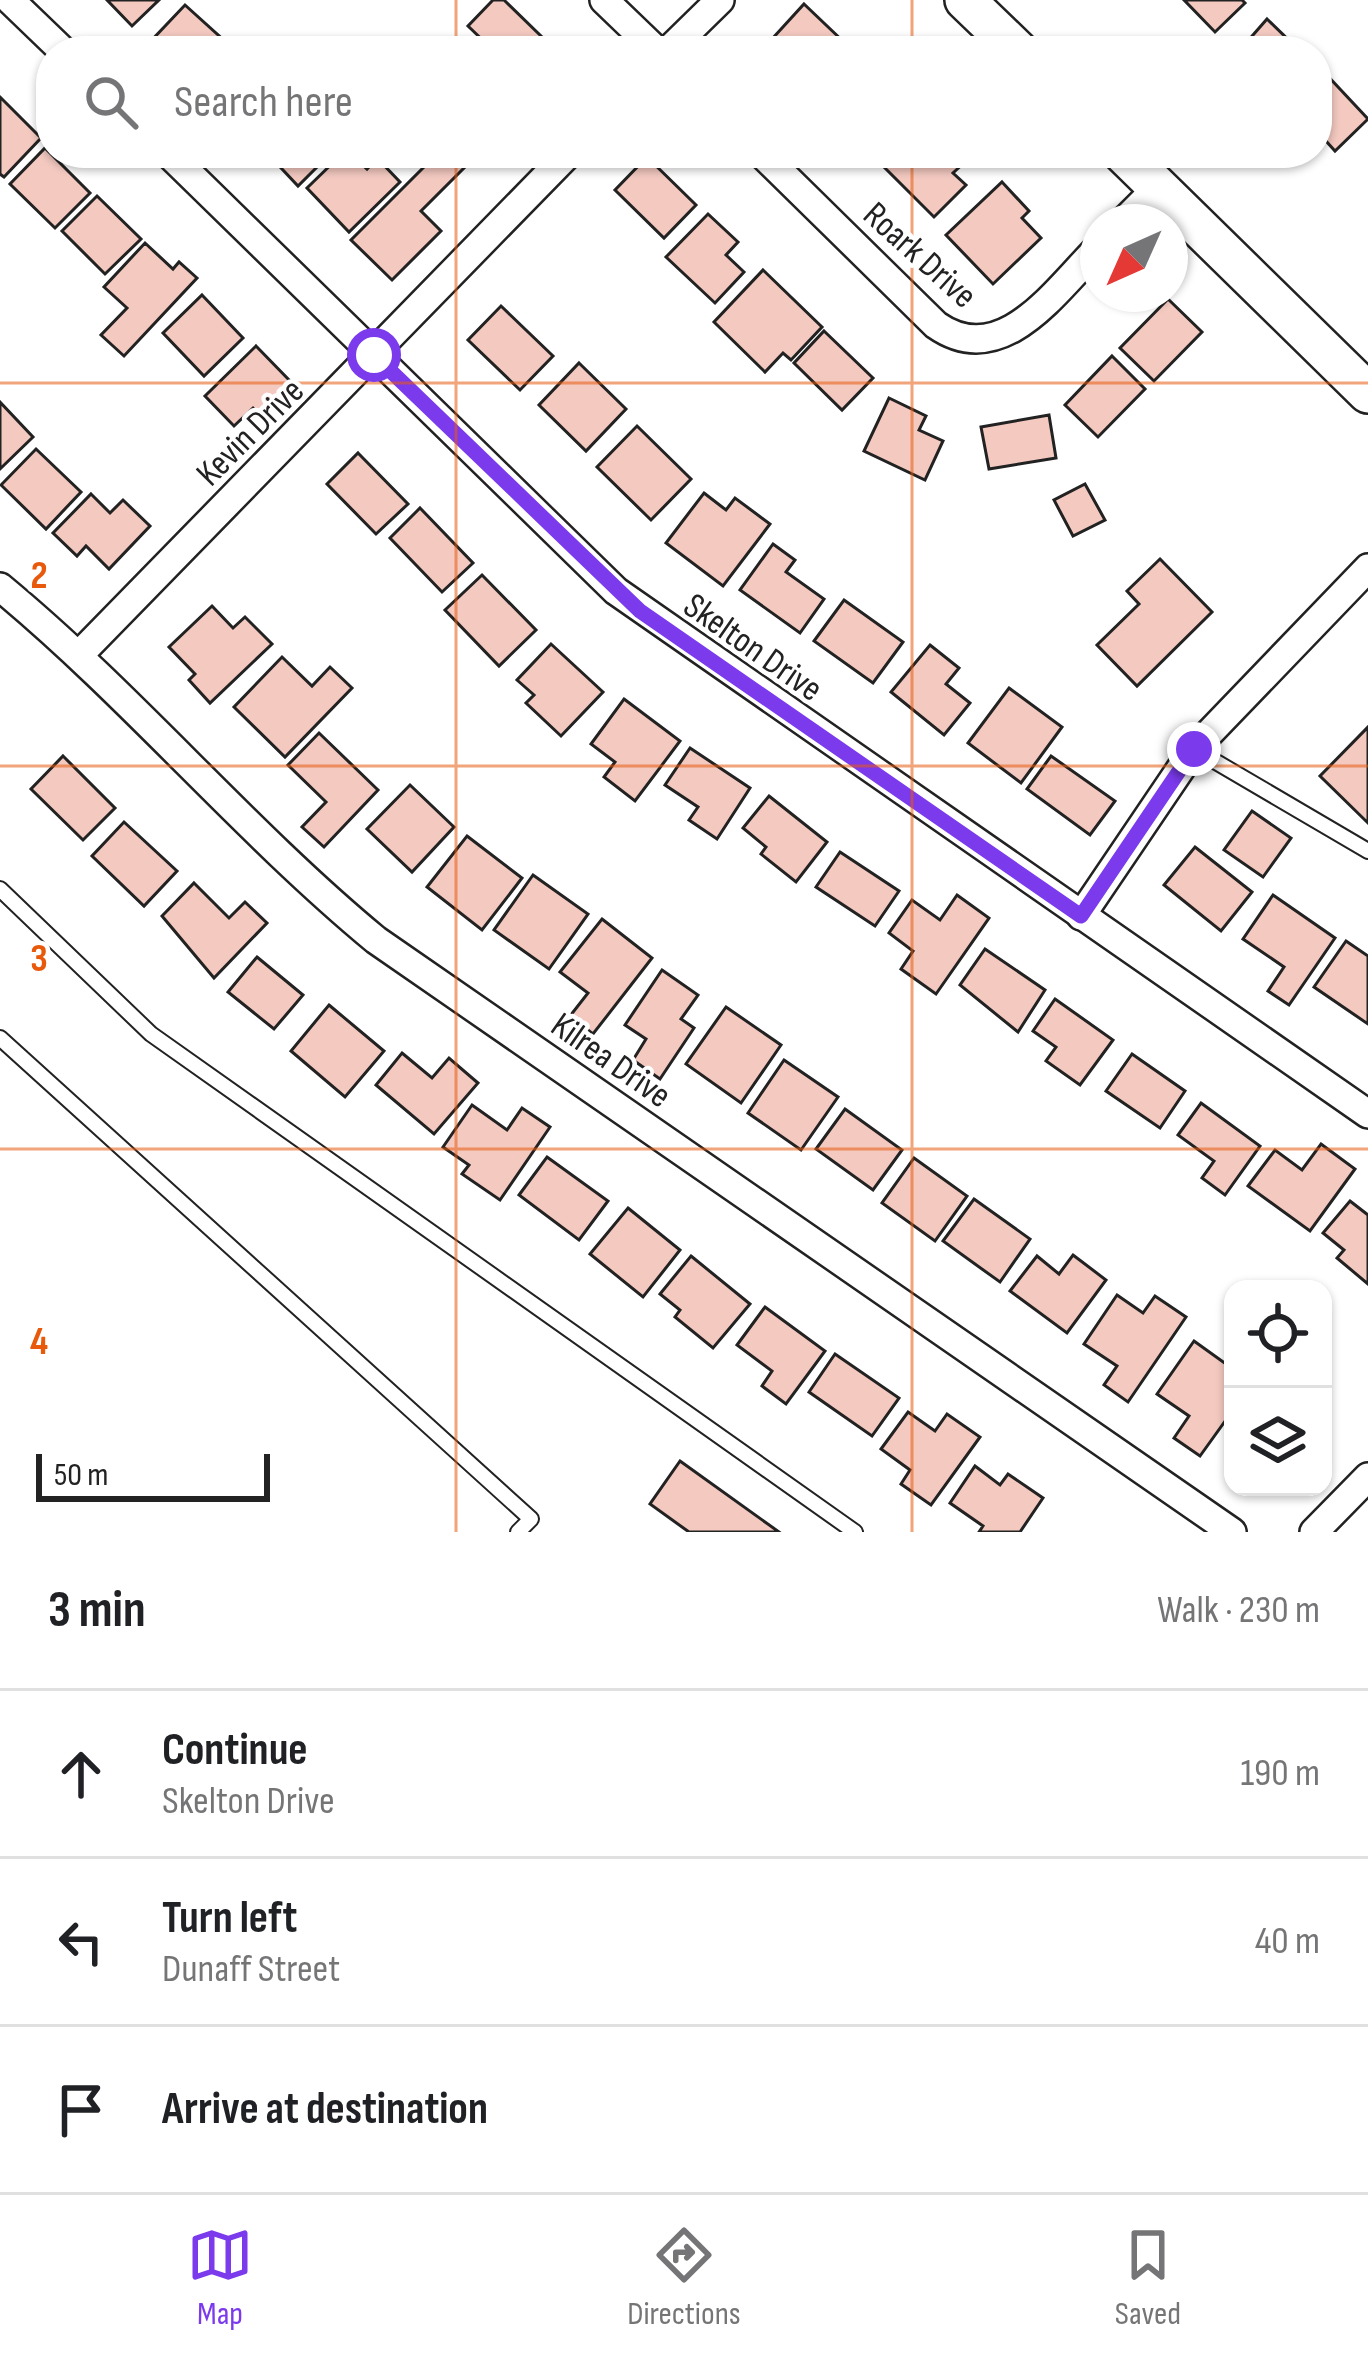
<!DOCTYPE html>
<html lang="en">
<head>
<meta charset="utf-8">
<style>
  body { margin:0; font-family:"Sofia Sans Condensed",sans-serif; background:#f6f6f6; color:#202124 }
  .controls { position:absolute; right:36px; bottom:36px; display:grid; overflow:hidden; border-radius:24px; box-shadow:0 3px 9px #0004 }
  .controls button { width:108px; height:108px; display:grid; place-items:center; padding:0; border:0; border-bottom:3px solid #e0e0e0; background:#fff; color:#202124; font:60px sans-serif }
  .compass { position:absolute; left:1080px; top:204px; width:108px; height:108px; border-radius:50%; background:#fff; box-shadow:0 3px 9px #0004; rotate:225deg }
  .scale { position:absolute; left:36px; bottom:30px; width:234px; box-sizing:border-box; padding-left:12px; border:6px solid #222; border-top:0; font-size:33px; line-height:42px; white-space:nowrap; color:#222; -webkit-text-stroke:9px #fff; paint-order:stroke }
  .stop { position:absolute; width:36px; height:36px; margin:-27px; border:9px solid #7c3aed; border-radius:50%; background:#fff }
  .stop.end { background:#7c3aed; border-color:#fff; box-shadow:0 3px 12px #0008 }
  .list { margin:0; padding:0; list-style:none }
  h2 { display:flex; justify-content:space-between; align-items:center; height:156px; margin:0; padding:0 48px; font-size:51px }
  h2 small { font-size:39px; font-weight:400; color:#757577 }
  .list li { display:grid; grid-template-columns:78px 1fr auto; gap:36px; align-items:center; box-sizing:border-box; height:168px; padding:0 48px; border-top:3px solid #e0e0e0 }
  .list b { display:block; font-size:45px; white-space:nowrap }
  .list p { margin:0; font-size:39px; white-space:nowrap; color:#757577 }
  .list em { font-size:39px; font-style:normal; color:#757577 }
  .icon { flex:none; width:66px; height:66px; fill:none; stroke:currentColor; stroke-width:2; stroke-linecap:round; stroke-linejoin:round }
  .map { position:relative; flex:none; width:1368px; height:1532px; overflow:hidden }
  .search { position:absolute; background:#fff; box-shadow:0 3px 9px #0004; left:36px; right:36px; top:36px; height:132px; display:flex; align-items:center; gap:30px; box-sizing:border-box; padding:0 42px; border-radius:48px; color:#757577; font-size:45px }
  .sheet { height:660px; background:#fff }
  nav { display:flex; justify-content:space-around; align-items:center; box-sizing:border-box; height:168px; border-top:3px solid #e0e0e0; background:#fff; font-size:33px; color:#757577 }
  nav a { display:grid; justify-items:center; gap:6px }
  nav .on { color:#7c3aed }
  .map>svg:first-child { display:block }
  .building { fill:#f3c9c0; stroke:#222; stroke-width:3 }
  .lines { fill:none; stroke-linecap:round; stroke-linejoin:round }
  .service-casing { stroke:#222; stroke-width:18 }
  .minor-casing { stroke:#222; stroke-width:32 }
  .secondary-casing { stroke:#222; stroke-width:44 }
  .service { stroke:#fff; stroke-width:14 }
  .minor { stroke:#fff; stroke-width:27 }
  .secondary { stroke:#fff; stroke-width:39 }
  .route { stroke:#7c3aed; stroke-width:15 }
  .grid { fill:none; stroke:#e8590c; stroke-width:3; stroke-opacity:0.55 }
  .labels { text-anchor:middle; stroke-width:9; stroke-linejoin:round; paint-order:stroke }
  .street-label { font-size:36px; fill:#222; stroke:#fff }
  .grid-label { font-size:39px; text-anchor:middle; font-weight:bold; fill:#e8590c; stroke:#fff; stroke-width:9; stroke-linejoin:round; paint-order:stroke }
</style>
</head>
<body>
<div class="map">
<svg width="1368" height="1532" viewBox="0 0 1368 1532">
  <rect width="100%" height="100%" fill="#fff"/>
  <g class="building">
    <path d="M107,0h52l-27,26z"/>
    <path d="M493,0h11l38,37 -14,14h-34l-26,-25z"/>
    <path d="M1184,0h58l3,3 -30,29z"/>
    <path d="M804,4l44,42 -5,5h-82z"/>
    <path d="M185,5l43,39 -6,7h-62l-10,-9z"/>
    <path d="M1267,19l33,32h-61z"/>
    <path d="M1324,72l44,47 -33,32 -18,-20v-52z"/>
    <path d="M0,97l41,41 -37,39 -4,-3z"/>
    <path d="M45,148l45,45 -35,35 -45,-44z"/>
    <path d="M267,153h60l2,2 -31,31z"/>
    <path d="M343,153h7l17,16 10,-11 23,24 -51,50 -42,-44z"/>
    <path d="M438,153h27l7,7 -51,51 20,20 -49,49 -41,-40z"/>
    <path d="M900,153h57l9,8 -13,12 13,12 -32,32 -49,-49z"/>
    <path d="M647,157l49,48 -32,33 -49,-48z"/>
    <path d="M1002,182l27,29 -7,7 19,20 -48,46 -47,-49z"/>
    <path d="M97,196l44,43 -36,35 -43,-43z"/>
    <path d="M708,214l30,28 -12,13 18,17 -29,31 -49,-46z"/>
    <path d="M145,243l28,26 6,-7 18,16 -73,78 -23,-21 26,-27 -23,-21z"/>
    <path d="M763,270l59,57 -31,33 -8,-7 -18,19 -51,-50z"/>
    <path d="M202,295l41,43 -39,38 -41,-43z"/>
    <path d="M1168,299l34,33 -48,49 -34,-33z"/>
    <path d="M501,306l52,50 -33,34 -52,-50z"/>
    <path d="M824,331l49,47 -31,32 -48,-47z"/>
    <path d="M256,346l35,36 -32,32 -6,-6 -19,18 -29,-30z"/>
    <path d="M1112,356l33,33 -47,48 -33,-32z"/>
    <path d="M579,363l47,46 -40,42 -47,-46z"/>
    <path d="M889,398l37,18 -7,14 24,11 -18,39 -61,-29z"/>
    <path d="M0,402l33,35 -33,32z"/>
    <path d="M1049,415l7,43 -67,11 -8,-42z"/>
    <path d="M637,426l54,53 -40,41 -54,-53z"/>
    <path d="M36,449l45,43 -35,37 -45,-44z"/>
    <path d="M358,453l50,51 -32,30 -49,-50z"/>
    <path d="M1085,484l20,36 -32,16 -19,-36z"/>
    <path d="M704,493l22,17 9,-12 35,26 -47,62 -57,-43z"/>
    <path d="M91,494l19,19 13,-13 27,26 -41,43 -23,-23 -9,10 -24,-23z"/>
    <path d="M420,508l53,55 -31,29 -52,-54z"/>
    <path d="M773,544l22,16 -9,12 38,27 -24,34 -60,-43z"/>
    <path d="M1160,559l52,53 -75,74 -40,-41 42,-41 -12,-13z"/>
    <path d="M482,575l54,55 -37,36 -54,-56z"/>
    <path d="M844,600l59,42 -30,41 -59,-42z"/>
    <path d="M212,606l21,22 12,-11 27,27 -62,59 -21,-23 6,-6 -26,-27z"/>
    <path d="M551,644l52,48 -42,44 -35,-33 8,-8 -17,-15z"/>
    <path d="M930,645l29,23 -13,16 24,19 -26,32 -53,-43z"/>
    <path d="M282,657l30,29 18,-19 22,21 -67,69 -51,-50z"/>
    <path d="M1009,688l53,39 -41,56 -53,-40z"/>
    <path d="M624,699l56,42 -45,60 -31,-24 11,-15 -24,-18z"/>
    <path d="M1368,727v96l-48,-47z"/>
    <path d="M319,733l59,57 -54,57 -22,-20 24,-25 -38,-37z"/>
    <path d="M690,748l60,40 -33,51 -28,-19 9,-13 -33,-22z"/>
    <path d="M63,756l52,52 -32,32 -52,-51z"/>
    <path d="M1051,756l64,45 -25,34 -63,-46z"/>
    <path d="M410,785l44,42 -42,45 -45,-43z"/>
    <path d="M769,796l58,46 -31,40 -35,-28 5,-7 -23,-19z"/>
    <path d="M1252,811l39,27 -28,39 -39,-27z"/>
    <path d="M124,822l53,49 -33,35 -52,-50z"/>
    <path d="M467,836l55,42 -40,52 -55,-43z"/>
    <path d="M1195,847l57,45 -31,39 -57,-46z"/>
    <path d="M840,852l59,39 -24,35 -59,-39z"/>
    <path d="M533,875l55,39 -39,55 -55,-39z"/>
    <path d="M194,883l35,35 16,-16 22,21 -53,55 -52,-62z"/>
    <path d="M957,895l32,23 -53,76 -35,-25 12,-18 -24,-18 23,-33 28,20z"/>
    <path d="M1273,895l62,43 -46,67 -21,-14 16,-24 -41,-28z"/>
    <path d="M602,919l50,39 -59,76 -23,-18 18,-23 -28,-21z"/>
    <path d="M1346,941l22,15v68l-54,-37z"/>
    <path d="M985,949l60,41 -27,42 -58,-47z"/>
    <path d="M257,957l46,38 -29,34 -46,-37z"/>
    <path d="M662,970l36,25 -17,24 13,9 -34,51 -27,-19 13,-21 -21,-14z"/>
    <path d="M1055,999l58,41 -33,45 -34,-24 10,-14 -23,-16z"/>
    <path d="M329,1005l55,46 -39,46 -54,-46z"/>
    <path d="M726,1007l55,38 -40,58 -55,-39z"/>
    <path d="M402,1053l30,25 17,-20 29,25 -44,51 -58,-49z"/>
    <path d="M1132,1054l53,37 -25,37 -54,-37z"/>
    <path d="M784,1060l54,37 -37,53 -53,-37z"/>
    <path d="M1201,1103l59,43 -35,49 -23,-17 12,-17 -36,-26z"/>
    <path d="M472,1105l35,25 15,-22 28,19 -50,73 -38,-26 7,-9 -26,-18z"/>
    <path d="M845,1109l57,41 -29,40 -57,-41z"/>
    <path d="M1321,1144l34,25 -45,62 -62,-45 27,-36 27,20z"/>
    <path d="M547,1157l61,44 -29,39 -60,-45z"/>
    <path d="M914,1158l53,38 -32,45 -53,-38z"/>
    <path d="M974,1199l56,40 -30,43 -57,-41z"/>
    <path d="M1350,1201l18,14v69l-31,-26 7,-8 -21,-17z"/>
    <path d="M628,1208l52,42 -37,47 -53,-43z"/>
    <path d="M1073,1255l33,25 -39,53 -57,-42 27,-35 22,18z"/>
    <path d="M691,1256l59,48 -37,44 -38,-31 5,-7 -20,-16z"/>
    <path d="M1117,1295l26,18 12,-17 31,21 -58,85 -24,-17 13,-19 -33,-22z"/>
    <path d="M765,1307l60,44 -39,53 -24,-18 10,-15 -35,-26z"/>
    <path d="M1194,1341l39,28v41l-33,46 -26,-18 15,-22 -32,-22z"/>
    <path d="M835,1354l64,44 -27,38 -63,-44z"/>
    <path d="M908,1412l27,19 12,-17 33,23 -49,68 -30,-21 9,-14 -29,-21z"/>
    <path d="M680,1461l99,71h-90l-39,-28z"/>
    <path d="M975,1466l25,19 8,-11 35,24 -23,34h-41l4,-6 -33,-23z"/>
  </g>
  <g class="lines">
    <g class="service-casing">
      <g id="service">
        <path d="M1194,749l174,102"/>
        <path d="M0,889l151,145 704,498"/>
        <path d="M0,1038l531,481 -13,13"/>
      </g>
    </g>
    <g class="minor-casing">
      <g id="minor">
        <path d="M10,0l53,51"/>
        <path d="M604,0l53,51"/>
        <path d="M668,51l52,-51"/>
        <path d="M168,153l448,438 752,523"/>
        <path d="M761,153l175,172c66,46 119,-34 162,-77"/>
        <path d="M1123,222l35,-35"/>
        <path d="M0,587c133,110 243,243 376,353l856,592"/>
        <path d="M79,655l490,-502"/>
        <path d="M1081,916l113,-167 174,-181"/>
        <path d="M1314,1532l54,-55"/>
      </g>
    </g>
    <g class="secondary-casing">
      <g id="secondary">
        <path d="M965,0l53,51"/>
        <path d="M1123,153l245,240"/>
      </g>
    </g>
    <use href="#service" class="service"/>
    <use href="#minor" class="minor"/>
    <use href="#secondary" class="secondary"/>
  </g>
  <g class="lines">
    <path class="route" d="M374,355l266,256 441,305 113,-167"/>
  </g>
  <path class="grid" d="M456,0v51M912,0v51M456,153v1379M912,153v1379M0,383h1368M0,766h1368M0,1149h1368"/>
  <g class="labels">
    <g class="street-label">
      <text transform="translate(921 254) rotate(42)" y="13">Roark Drive</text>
      <text transform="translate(249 431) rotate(-45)" y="13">Kevin Drive</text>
      <text transform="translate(754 646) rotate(35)" y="13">Skelton Drive</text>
      <text transform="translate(612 1059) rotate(35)" y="13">Kilrea Drive</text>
    </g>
  </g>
  <g class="grid-label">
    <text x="39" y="588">2</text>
    <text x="39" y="971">3</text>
    <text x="39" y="1354">4</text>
  </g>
</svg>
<div class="controls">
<button><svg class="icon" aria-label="locate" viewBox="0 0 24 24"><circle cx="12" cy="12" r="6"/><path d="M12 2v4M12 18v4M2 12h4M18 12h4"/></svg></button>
<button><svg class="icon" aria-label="layers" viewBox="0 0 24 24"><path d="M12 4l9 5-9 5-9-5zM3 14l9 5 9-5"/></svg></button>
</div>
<svg class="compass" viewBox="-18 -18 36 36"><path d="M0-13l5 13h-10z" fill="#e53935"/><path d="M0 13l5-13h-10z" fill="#757577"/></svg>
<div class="scale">50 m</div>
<div class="stop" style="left:374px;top:355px"></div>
<div class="stop end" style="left:1194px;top:749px"></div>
<div class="search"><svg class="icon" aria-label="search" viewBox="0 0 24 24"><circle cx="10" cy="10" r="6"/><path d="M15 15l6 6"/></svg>Search here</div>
</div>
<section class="sheet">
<h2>3 min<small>Walk · 230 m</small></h2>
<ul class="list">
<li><svg class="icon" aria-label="ahead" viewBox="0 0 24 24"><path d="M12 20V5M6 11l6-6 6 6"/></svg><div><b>Continue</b><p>Skelton Drive</p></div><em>190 m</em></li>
<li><svg class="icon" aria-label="left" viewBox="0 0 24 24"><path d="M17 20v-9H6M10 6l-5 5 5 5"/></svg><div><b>Turn left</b><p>Dunaff Street</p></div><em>40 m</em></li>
<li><svg class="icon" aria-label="arrive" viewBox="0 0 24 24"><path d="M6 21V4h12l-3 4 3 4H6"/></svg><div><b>Arrive at destination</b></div></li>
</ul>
</section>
<nav>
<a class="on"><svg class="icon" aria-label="map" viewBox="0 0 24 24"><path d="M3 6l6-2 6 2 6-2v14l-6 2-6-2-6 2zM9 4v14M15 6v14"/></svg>Map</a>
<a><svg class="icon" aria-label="directions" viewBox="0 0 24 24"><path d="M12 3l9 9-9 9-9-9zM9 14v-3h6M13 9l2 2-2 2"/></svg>Directions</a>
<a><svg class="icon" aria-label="saved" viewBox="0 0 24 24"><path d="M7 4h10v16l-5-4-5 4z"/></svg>Saved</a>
</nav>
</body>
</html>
